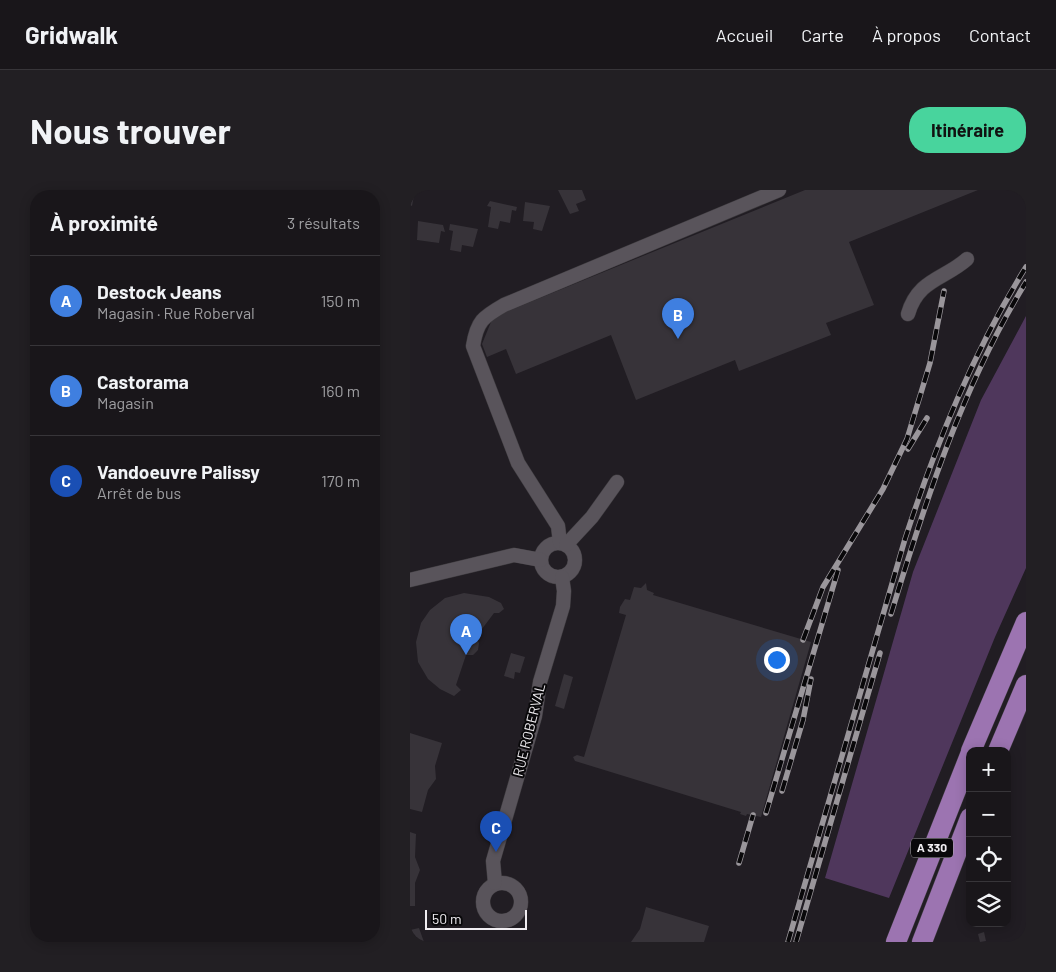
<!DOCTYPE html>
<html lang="fr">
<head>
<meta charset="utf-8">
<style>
  body { margin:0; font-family:Barlow,sans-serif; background:#221f23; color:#f1f3f6 }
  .controls { position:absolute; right:15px; bottom:15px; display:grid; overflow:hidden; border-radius:10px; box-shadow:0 2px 12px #0003 }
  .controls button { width:45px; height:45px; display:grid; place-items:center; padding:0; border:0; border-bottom:1px solid #373539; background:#19161a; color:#f1f3f6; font:25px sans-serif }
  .scale { position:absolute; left:15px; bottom:12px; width:102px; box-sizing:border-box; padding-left:5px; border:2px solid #f0edf1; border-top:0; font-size:14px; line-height:18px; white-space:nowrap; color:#f0edf1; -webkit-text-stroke:4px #09080a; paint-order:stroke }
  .you { position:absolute; left:366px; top:469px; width:18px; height:18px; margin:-12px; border:4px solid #fff; border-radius:50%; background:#1a73e8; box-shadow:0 0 0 8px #1a73e833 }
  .badge { display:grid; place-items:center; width:32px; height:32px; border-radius:50%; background:#48d49d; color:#fff; font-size:16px; font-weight:700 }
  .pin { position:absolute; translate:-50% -41px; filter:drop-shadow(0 1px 2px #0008) }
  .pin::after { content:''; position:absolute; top:26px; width:18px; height:15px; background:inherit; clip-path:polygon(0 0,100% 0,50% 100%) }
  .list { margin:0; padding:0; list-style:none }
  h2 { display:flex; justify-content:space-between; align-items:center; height:65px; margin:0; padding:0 20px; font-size:21px }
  h2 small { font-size:16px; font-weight:400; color:#9f9fa2 }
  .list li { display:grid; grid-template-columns:32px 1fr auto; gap:15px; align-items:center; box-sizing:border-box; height:90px; padding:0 20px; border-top:1px solid #373539 }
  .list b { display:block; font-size:19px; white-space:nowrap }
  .list p { margin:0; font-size:16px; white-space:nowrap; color:#9f9fa2 }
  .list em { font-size:16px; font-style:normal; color:#9f9fa2 }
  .icon { flex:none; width:28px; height:28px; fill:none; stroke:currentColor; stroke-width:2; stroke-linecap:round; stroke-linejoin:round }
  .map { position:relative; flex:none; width:616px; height:752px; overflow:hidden; border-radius:20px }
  header { display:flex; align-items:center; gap:30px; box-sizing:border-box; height:70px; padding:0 25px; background:#19161a; border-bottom:1px solid #373539 }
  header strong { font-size:24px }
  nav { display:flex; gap:28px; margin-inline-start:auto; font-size:18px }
  .intro { display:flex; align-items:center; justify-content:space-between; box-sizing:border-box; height:120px; padding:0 30px }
  h1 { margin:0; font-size:35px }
  .button { padding:12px 22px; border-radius:20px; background:#48d49d; color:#111; font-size:18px; font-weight:700 }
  main { display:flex; gap:30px; padding:0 30px }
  aside { flex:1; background:#19161a; border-radius:20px; box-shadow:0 2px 12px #0003 }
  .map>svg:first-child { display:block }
  .green { fill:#4f375c }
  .building { fill:#373339 }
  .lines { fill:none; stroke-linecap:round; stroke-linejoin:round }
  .minor-casing { stroke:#3d3a3e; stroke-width:15 }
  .highway-casing { stroke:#3d3a3e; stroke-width:21 }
  .minor { stroke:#59545b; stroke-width:14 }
  .highway { stroke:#9c74b1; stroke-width:20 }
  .rail-casing { stroke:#9a969b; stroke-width:5.5 }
  .rail { stroke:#09080a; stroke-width:4; stroke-dasharray:11; stroke-linecap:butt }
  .labels { text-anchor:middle; stroke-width:4; stroke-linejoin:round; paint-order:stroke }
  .shield { fill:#09080a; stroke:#aba8ac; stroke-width:1 }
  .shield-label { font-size:12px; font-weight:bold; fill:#f0edf1 }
  .street-label { font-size:14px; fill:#f0edf1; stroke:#09080a }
</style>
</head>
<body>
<header>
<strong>Gridwalk</strong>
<nav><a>Accueil</a><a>Carte</a><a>À propos</a><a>Contact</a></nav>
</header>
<div class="intro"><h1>Nous trouver</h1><a class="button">Itinéraire</a></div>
<main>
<aside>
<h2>À proximité<small>3 résultats</small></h2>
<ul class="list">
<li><span class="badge" style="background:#3f7fe0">A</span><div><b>Destock Jeans</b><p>Magasin · Rue Roberval</p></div><em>150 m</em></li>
<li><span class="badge" style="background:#3f7fe0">B</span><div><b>Castorama</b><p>Magasin</p></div><em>160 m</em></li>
<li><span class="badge" style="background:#1a4fb4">C</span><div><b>Vandoeuvre Palissy</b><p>Arrêt de bus</p></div><em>170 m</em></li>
</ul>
</aside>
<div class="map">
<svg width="616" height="752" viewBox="0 0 616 752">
  <rect width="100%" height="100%" fill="#211d23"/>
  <path class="green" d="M616,126v252l-31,69 -106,261 -64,-20 88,-306 68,-172z"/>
  <g class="building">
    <path d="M0,0h5l-3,16 -2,-1z"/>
    <path d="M148,0h24l4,10 -10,4 3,7 -9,3z"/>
    <path d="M395,0h173l-129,52 25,63 -48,18 5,12 -92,36 -4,-11 -99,40 -25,-65 -95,39 -10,-25 -19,8 -5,-13 11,-27z"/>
    <path d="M80,11l27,6 -1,4 -4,-1 -2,13 -10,-2 -2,8 -10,-2 3,-20 -4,-1z"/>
    <path d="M115,12l25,4 -8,25 -9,-2 1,-7 -11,-1z"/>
    <path d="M8,31l25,4 2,7 -4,-1 -2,12 -22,-3z"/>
    <path d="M40,34l28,5 -5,18 -11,-2 -1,7 -11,-2 3,-19 -4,-1z"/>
    <path d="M236,393l1,7 7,3 -1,2 158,47 -50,175 -14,-3 -1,2 -6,-2 1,-2 -166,-51 -2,-4 4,-2 7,2 42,-142 -7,-2 1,-6 5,-8 5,1 4,-13 7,1z"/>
    <path d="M54,403l25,4 12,6 3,6 -5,4h-5l-18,24 3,6 -1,7 -5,5h-7l-10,30 5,5 -7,6 -14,-7 -12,-10 -10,-17 -2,-20 5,-19 9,-13 15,-12z"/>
    <path d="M101,463l14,4 -5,16 -5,-1 -1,7 -10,-3z"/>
    <path d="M154,484l9,3 -9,32 -9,-3z"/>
    <path d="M0,543l32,10 -7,23 1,13 -8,11 -6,22 -12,-3z"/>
    <path d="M0,642l6,2 -1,23 5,13 -5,13v23h-5z"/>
    <path d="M236,717l63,19 -5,16h-73l9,-13z"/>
    <path d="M9,738l5,14h-14v-12z"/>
    <path d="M574,742l2,9 -6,1 -2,-8z"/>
  </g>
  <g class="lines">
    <g class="minor-casing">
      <g id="minor">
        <path d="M498,124c10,-35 37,-35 59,-55"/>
        <circle cx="148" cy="370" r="17"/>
        <path d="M150,353l-2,-17 -40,-63 -45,-117c4,-25 10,-29 31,-41l275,-115"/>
        <path d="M156,355l26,-28 25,-35"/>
        <path d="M0,390l104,-25 27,5"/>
        <circle cx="92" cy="712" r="19"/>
        <path d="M85,693l-2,-22 42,-145 5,-34 23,-76 1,-15 -2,-14"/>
      </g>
    </g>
    <g class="highway-casing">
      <g id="highway">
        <path d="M561,561l55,-129"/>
        <path d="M588,561l28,-66"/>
        <path d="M486,752l74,-187"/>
        <path d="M512,752l48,-124"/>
      </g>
    </g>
    <use href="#minor" class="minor"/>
    <use href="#highway" class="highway"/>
    <g class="rail-casing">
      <g id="rail">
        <path d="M498,259l19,-31"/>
        <path d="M481,424c35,-115 72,-229 135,-332"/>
        <path d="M393,450l20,-53 60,-98 24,-50 23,-76 14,-72"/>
        <path d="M372,601l21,-71 8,-41"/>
        <path d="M356,623l72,-243"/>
        <path d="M329,673l14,-48"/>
        <path d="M378,752l117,-403c31,-95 68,-187 121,-272"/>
        <path d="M386,752l84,-289"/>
      </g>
    </g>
    <use href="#rail" class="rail"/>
  </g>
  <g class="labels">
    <rect class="shield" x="501" y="648.5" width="42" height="19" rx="4"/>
    <g class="shield-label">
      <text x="522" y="662">A 330</text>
    </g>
    <g class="street-label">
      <text transform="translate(119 540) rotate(-76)" y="5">RUE ROBERVAL</text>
    </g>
  </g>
</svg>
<div class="controls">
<button>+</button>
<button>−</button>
<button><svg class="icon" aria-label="locate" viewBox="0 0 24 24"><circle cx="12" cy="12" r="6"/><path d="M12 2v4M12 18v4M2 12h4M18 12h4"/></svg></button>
<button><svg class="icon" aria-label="layers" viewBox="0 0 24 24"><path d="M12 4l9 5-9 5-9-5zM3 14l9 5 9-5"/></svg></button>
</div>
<div class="scale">50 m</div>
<div class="you"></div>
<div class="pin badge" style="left:56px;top:465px;background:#3f7fe0">A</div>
<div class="pin badge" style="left:268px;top:149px;background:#3f7fe0">B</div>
<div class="pin badge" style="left:86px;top:662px;background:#1a4fb4">C</div>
</div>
</main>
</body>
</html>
